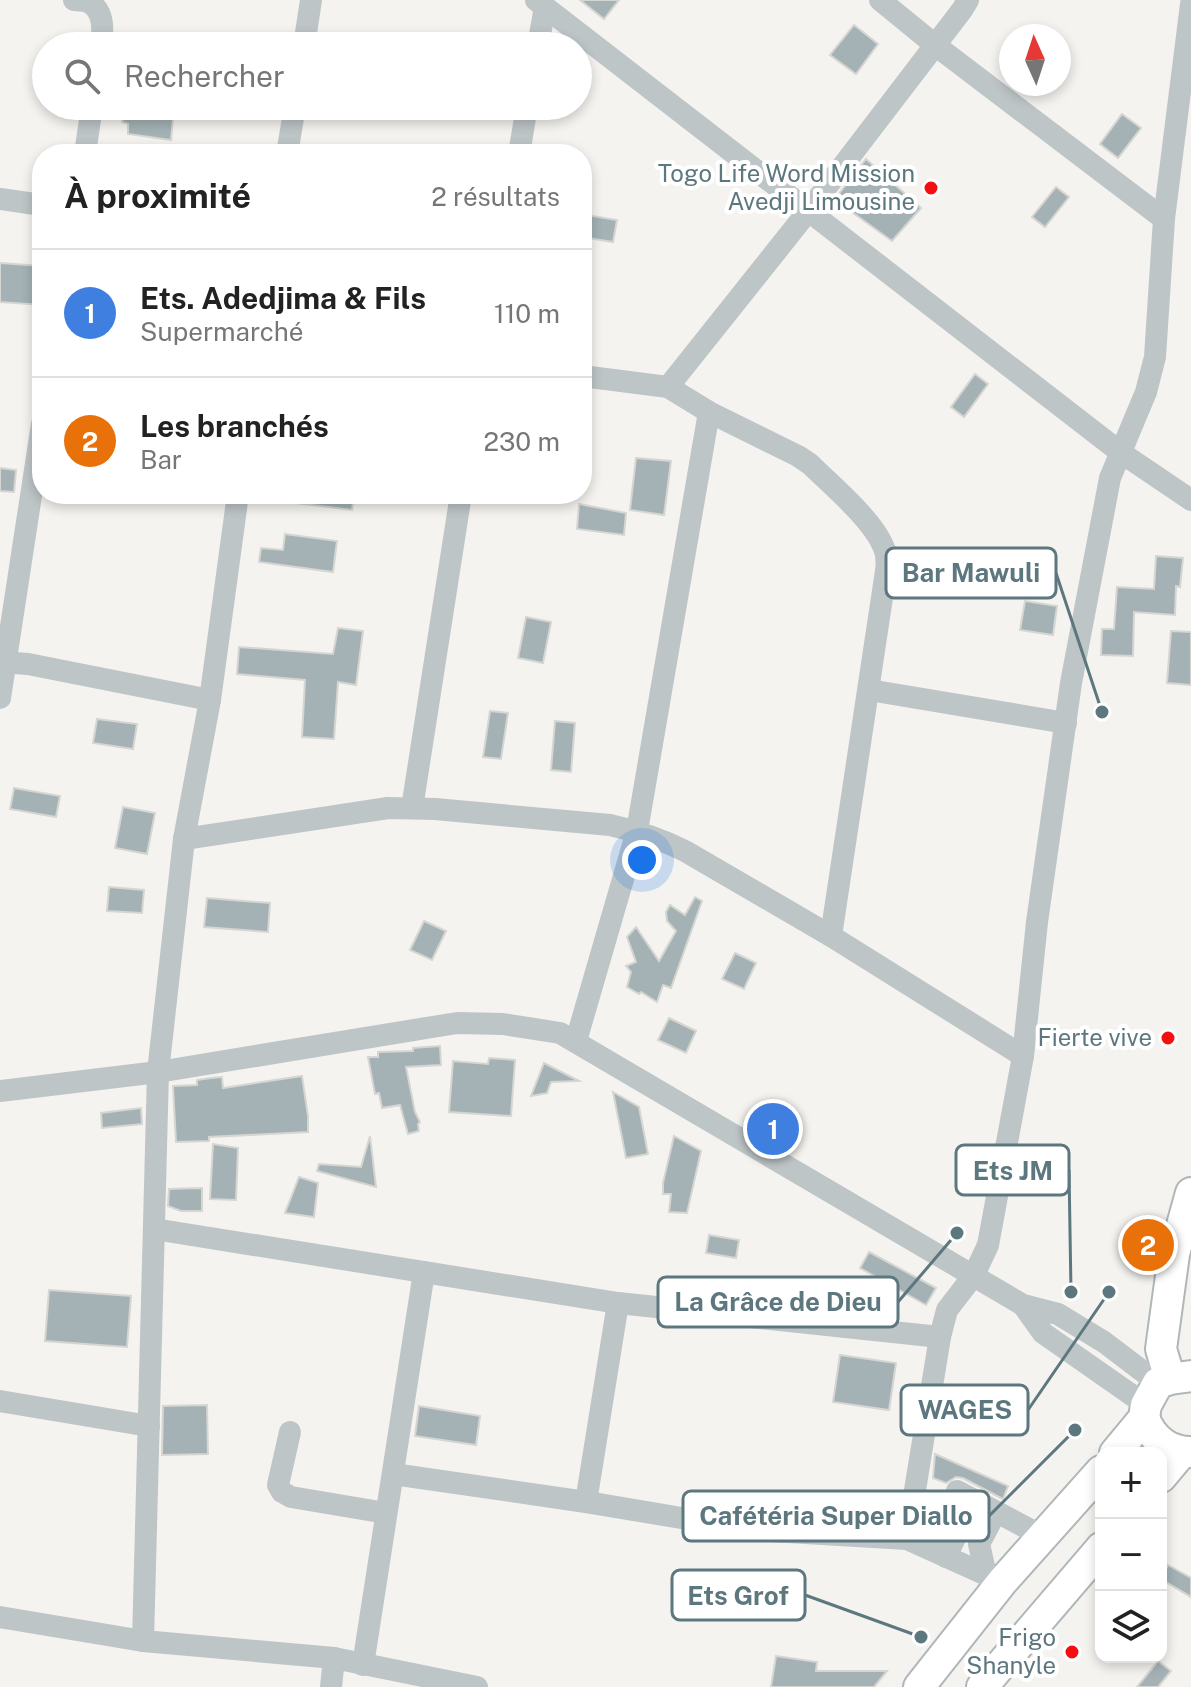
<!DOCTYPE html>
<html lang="fr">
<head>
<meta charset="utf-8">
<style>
  body { margin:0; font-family:"Public Sans",sans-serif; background:#f6f6f6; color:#222 }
  .controls { position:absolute; right:24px; bottom:24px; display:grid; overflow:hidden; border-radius:16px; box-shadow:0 4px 12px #0003 }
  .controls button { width:72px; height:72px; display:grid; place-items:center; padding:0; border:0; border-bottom:2px solid #e0e0e0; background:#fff; color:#222; font:40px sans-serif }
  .compass { position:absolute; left:999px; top:24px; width:72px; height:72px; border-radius:50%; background:#fff; box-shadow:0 4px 12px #0003; rotate:357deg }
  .you { position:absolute; left:642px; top:860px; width:28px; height:28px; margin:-20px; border:6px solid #fff; border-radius:50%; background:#1a73e8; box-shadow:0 0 0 12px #1a73e833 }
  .badge { display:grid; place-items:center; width:52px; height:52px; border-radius:50%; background:#db2777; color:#fff; font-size:26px; font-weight:700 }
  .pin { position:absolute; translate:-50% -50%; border:4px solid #fff; box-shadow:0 2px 8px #0006 }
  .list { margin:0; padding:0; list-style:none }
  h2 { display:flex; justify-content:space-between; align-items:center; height:104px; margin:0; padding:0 32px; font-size:34px }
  h2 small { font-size:26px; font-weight:400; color:#767676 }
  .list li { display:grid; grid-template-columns:52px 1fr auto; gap:24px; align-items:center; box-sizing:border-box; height:128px; padding:0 32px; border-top:2px solid #e0e0e0 }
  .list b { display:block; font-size:30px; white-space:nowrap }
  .list p { margin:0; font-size:26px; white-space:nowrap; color:#767676 }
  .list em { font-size:26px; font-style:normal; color:#767676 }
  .icon { flex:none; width:44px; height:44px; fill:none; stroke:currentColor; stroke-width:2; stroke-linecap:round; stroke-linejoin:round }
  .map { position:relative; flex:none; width:1191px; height:1687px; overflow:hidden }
  .search { position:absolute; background:#fff; box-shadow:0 4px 12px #0003; left:32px; top:32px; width:560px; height:88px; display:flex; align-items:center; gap:20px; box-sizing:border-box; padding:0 28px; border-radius:44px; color:#767676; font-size:30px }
  .panel { position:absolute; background:#fff; box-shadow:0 4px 12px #0003; left:32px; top:144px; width:560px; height:360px; border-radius:32px }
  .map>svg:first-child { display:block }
  .building { fill:#a4b2b5; stroke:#d5d5d2; stroke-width:2 }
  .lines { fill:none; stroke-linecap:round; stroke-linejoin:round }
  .major-casing { stroke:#afb7b9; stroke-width:34 }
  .minor { stroke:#bec5c7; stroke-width:22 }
  .major { stroke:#fff; stroke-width:30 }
  .poi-dot { fill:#f41010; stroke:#fff; stroke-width:3 }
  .labels { text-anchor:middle; stroke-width:8; stroke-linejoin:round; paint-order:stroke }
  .poi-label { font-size:24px; fill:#5c777e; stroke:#fff; text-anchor:end }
  .leader { fill:none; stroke:#5c777e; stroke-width:3 }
  .callout-dot { fill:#5c777e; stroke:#fff; stroke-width:3 }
  .callout { fill:#fff; stroke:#5c777e; stroke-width:3 }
  .callout-label { font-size:26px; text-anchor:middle; font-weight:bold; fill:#5c777e }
</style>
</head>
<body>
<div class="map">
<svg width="1191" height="1687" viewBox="0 0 1191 1687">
  <rect width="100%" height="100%" fill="#f4f3ef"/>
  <g class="building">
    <path d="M580,0h39l-15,19z"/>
    <path d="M854,25l24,19 -22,30 -26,-19z"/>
    <path d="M125,106h49l-3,34 -43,-6v-10l-6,-2z"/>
    <path d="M1122,114l19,14 -23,30 -18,-14z"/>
    <path d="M866,159l55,49 -29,33 -54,-39v-7z"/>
    <path d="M1056,187l13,10 -24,30 -13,-10z"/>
    <path d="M586,215l31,5 -4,22 -31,-5z"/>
    <path d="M0,263l42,3v39l-42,-3z"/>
    <path d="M975,374l13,10 -24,33 -13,-10z"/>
    <path d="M636,458l35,3 -7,54 -34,-5z"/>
    <path d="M0,468l16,2 -2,22 -14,-1z"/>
    <path d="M297,494h57l-2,16 -55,-7z"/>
    <path d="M579,504l47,9 -2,22 -47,-6z"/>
    <path d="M285,534l52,7 -4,31 -74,-10 2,-14 22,2z"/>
    <path d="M1156,556l27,2 -3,29 -4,-1 -1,29 -41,-3 -1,44 -32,-1 1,-26h12l3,-42 37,2z"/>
    <path d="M1025,601l32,5 -4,29 -33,-5z"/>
    <path d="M526,617l25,5 -8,41 -25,-5z"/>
    <path d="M338,628l25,3 -7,54 -18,-3 -4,57 -32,-2 3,-57 -68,-6 2,-27 94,7z"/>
    <path d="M1171,631l20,1v53l-24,-2z"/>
    <path d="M490,711l18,2 -7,46 -18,-2z"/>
    <path d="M97,719l40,5 -4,25 -40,-6z"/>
    <path d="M555,721l20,2 -4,49 -20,-2z"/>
    <path d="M14,788l46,8 -4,21 -46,-8z"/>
    <path d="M123,807l32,6 -8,41 -32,-6z"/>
    <path d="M109,887l35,3 -2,23 -35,-2z"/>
    <path d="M695,897l7,4 -31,87 -8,-3 -6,17 -16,-10 -2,2 -12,-7 4,-15 -5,-6 10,-4 -9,-25 9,-10 23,34 17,-30 -9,-10 -1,-9 4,-7 15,10z"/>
    <path d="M207,898l63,5 -2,29 -64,-5z"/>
    <path d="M424,921l22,10 -14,29 -22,-10z"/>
    <path d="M735,953l21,10 -12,26 -22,-10z"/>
    <path d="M669,1018l27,13 -10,22 -28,-13z"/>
    <path d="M440,1046l1,19 -35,2 9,45 5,10 -2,2 1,7 -11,3 -8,-29 -18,3 -3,-15 -4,1 -7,-37h10v-5l35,-1v-3z"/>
    <path d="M489,1058l26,2 -4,56 -62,-4 4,-51 35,3z"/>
    <path d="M544,1063l35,18 -28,1 -4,11 -16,3z"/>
    <path d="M302,1076l6,40v16l-99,5v4l-33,1 -3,-56 24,-1v-5l14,-2 11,-1 1,11z"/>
    <path d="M613,1092l26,15 9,47 -22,4z"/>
    <path d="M141,1108l1,16 -40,4 -1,-15z"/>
    <path d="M370,1136l6,51 -59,-16 2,-7 42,3z"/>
    <path d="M674,1136l27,15 -14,62 -18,-1 2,-18h-8v-11z"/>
    <path d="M213,1144l25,4 -2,52 -26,-1z"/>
    <path d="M299,1177l19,6 -4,34 -29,-4z"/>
    <path d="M202,1188v23h-21l-13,-5 1,-17z"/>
    <path d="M709,1235l30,5 -3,18 -30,-5z"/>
    <path d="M869,1252l67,36 -10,17 -66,-37z"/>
    <path d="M49,1290l82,6 -4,51 -82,-6z"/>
    <path d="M840,1355l56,8 -7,47 -56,-8z"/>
    <path d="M207,1405l1,49 -46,1 1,-49z"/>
    <path d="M419,1406l61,10 -4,29 -61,-9z"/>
    <path d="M935,1454l73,32 -5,13 -40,-21 -7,-1 -10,6 -13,-5z"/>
    <path d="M1168,1565l23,13v19l-30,-18z"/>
    <path d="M776,1656l41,6 -1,9h71l-13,16h-103z"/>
    <path d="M1158,1661l13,10 -13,16h-21z"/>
  </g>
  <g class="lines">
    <g class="major-casing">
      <g id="major">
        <path d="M1170,1379l-9,-30 13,-95 17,-61"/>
        <path d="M1144,1418c8,20 24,34 47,34"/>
        <path d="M1115,1453l29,-35 2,-13 12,-22 12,-4 21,-3"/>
        <path d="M1161,1477l21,-25"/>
        <path d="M919,1687l83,-105 99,-111"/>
        <path d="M982,1687l119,-139"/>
      </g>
    </g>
    <g class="minor">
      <path d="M74,0c5,1 10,0 14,2 17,8 15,29 13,44"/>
      <path d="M536,0l584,452 71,48"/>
      <path d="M880,0l55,45 229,174 -9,138 -9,35 -36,86 -39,205 -34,239 -14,134 -35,189 -14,30 -27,35 -7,27 -33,202"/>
      <path d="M304,46l7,-46"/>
      <path d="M538,46l7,-39"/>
      <path d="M85,154l7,-48"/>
      <path d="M287,154l8,-48"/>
      <path d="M519,154l8,-48"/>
      <path d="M0,199l42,6"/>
      <path d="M1164,219l27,-215"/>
      <path d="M582,376l86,11 41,25 89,44 12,8c22,22 66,58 75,87 2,7 2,13 1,20l-55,365"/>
      <path d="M668,387l141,-177 153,-200 6,-10"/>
      <path d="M0,662l28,2 182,36"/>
      <path d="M869,690l197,33"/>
      <path d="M0,698l42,-274"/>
      <path d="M412,808l49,-314"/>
      <path d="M184,839l204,-31 47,1 175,16c27,6 51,14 75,26l146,85 192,120"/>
      <path d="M576,1041l61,-210 72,-419"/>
      <path d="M0,1091l158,-19 299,-49 46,1 57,9 463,272 35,9 46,28 54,41"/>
      <path d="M154,1229l464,74 322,34"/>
      <path d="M1023,1305l20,28 103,72"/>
      <path d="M0,1401l149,25"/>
      <path d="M290,1432l-12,53 4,7 9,5 95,16"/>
      <path d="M393,1474l193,28 167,28 154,9 95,43"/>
      <path d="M957,1491l87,46"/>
      <path d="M586,1502l32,-199"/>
      <path d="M946,1557l16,-34 13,-22"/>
      <path d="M986,1575l-7,-31 17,-32"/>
      <path d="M0,1617l143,24 191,17 143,29"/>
      <path d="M143,1641l15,-569 26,-233 26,-139 28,-206"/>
      <path d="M363,1665l61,-393"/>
      <path d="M331,1687l3,-29"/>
    </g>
    <use href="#major" class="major"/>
  </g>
  <g class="poi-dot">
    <circle cx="931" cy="188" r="8"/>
    <circle cx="1168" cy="1038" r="8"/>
    <circle cx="1072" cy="1652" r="8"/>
  </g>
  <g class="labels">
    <g class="poi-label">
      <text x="915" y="182">Togo Life Word Mission<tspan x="915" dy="28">Avedji Limousine</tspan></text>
      <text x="1152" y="1046">Fierte vive</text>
      <text x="1056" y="1646">Frigo<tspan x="1056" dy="28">Shanyle</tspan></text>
    </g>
  </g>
  <path class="leader" d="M1102 712L1056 573M1071 1292L1069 1170M957 1233L898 1302M1109 1292L1028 1410M1075 1430L989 1516M921 1637L805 1595"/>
  <g class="callout-dot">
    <circle cx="1102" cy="712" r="8"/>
    <circle cx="1071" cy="1292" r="8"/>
    <circle cx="957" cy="1233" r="8"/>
    <circle cx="1109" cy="1292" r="8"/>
    <circle cx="1075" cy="1430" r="8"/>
    <circle cx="921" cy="1637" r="8"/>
  </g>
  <g class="callout">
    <rect x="886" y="548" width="170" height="50" rx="8"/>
    <rect x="956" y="1145" width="113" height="50" rx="8"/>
    <rect x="658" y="1277" width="240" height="50" rx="8"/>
    <rect x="901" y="1385" width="127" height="50" rx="8"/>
    <rect x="683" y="1491" width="306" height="50" rx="8"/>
    <rect x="672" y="1570" width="133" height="50" rx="8"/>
  </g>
  <g class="callout-label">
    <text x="971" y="582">Bar Mawuli</text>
    <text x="1013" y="1180">Ets JM</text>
    <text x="778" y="1311">La Grâce de Dieu</text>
    <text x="965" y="1419">WAGES</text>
    <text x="836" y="1525">Cafétéria Super Diallo</text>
    <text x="738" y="1605">Ets Grof</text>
  </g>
</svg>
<div class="controls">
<button>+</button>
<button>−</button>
<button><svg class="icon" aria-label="layers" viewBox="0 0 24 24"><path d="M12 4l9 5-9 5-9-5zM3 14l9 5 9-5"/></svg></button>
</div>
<svg class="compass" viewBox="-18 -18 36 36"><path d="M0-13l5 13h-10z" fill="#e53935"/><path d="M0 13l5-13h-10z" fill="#767676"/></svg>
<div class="you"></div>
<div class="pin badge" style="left:773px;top:1129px;background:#3f7fe0">1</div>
<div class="pin badge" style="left:1148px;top:1245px;background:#e8710a">2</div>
<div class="search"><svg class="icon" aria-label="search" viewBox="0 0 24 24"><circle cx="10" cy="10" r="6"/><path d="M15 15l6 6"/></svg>Rechercher</div>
<section class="panel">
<h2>À proximité<small>2 résultats</small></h2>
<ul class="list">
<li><span class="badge" style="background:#3f7fe0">1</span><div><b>Ets. Adedjima &amp; Fils</b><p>Supermarché</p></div><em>110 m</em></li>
<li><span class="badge" style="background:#e8710a">2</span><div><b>Les branchés</b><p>Bar</p></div><em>230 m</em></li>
</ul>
</section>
</div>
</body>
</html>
